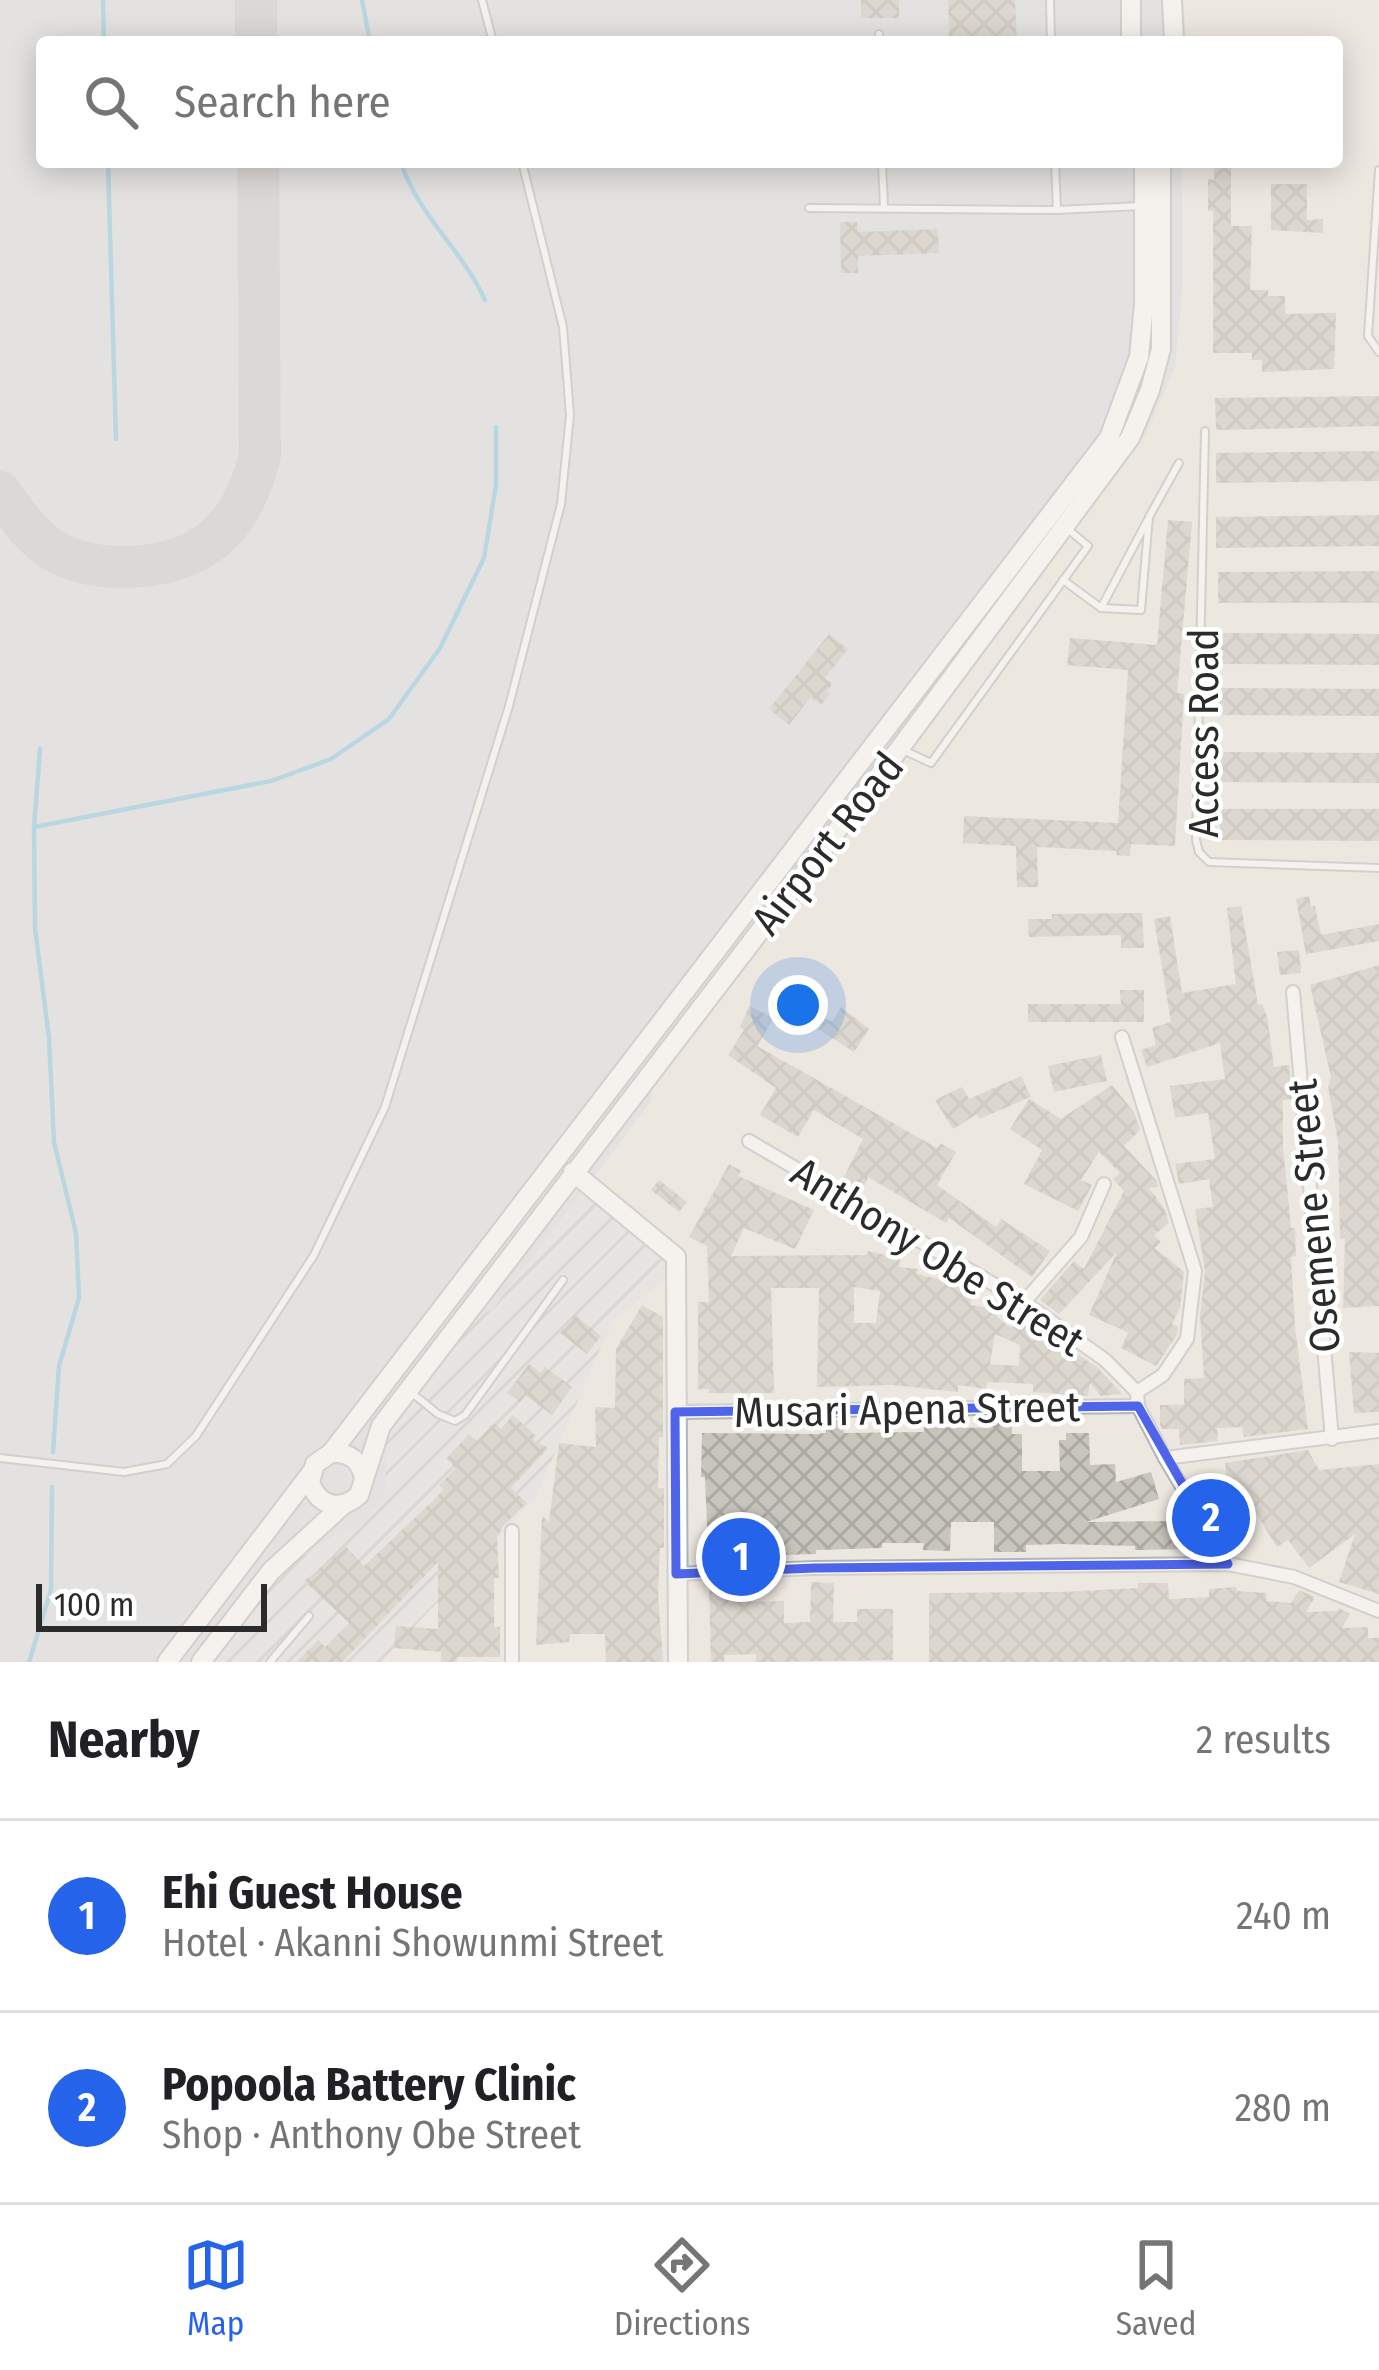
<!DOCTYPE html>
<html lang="en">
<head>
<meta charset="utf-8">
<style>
  body { margin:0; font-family:"Fira Sans Condensed",sans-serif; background:#f2f2f2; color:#202124 }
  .scale { position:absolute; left:36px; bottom:30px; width:231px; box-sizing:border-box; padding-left:12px; border:6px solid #2b2b2b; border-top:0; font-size:33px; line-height:42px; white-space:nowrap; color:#2b2b2b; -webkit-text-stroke:9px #fff; paint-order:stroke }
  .you { position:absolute; left:798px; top:1005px; width:42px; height:42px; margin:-30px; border:9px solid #fff; border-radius:50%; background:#1a73e8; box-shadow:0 0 0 18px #1a73e833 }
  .badge { display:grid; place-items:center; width:78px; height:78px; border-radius:50%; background:#2563eb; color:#fff; font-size:39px; font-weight:700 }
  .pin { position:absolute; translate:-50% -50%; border:6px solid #fff; box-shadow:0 3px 12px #0006 }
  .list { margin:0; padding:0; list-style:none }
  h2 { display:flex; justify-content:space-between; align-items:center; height:156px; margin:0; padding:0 48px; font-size:51px }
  h2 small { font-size:39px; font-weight:400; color:#757577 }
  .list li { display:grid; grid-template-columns:78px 1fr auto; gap:36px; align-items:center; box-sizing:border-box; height:192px; padding:0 48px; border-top:3px solid #e0e0e0 }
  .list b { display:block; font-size:45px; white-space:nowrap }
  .list p { margin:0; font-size:39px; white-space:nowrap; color:#757577 }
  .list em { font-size:39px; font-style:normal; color:#757577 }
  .icon { flex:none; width:66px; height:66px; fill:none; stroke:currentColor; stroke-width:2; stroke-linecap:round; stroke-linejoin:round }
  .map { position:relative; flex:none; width:1379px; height:1662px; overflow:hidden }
  .search { position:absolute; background:#fff; box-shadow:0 6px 30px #0003; left:36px; right:36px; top:36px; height:132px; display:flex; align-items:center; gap:30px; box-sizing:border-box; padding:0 42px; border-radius:12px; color:#757577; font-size:45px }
  .sheet { height:540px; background:#fff }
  nav { display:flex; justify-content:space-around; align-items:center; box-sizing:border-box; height:168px; border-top:3px solid #e0e0e0; background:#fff; font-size:33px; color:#757577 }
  nav a { display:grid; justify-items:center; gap:6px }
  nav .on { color:#2563eb }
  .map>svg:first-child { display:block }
  .industrial { fill:url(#industrial-furrows) }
  .airport { fill:#dadbe5 }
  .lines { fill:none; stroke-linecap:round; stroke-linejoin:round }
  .stream { stroke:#7cc4e4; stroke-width:4.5 }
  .taxiway { stroke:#c7c6ca; stroke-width:42 }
  .building { fill:url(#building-cross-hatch); fill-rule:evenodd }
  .lane-casing { stroke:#b2b4bd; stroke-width:10 }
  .street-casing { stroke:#b2b4bd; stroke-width:16 }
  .secondary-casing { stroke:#b2b4bd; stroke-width:22 }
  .lane { stroke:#fff; stroke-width:6 }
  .street { stroke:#fff; stroke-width:12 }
  .secondary { stroke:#fff; stroke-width:18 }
  .marked { fill:none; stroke:#4e64e9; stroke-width:9; stroke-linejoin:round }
  .labels { text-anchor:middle; stroke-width:9; stroke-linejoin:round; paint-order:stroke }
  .street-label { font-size:42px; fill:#2b2b2b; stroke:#fff }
</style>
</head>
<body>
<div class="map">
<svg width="1379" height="1662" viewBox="0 0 1379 1662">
  <defs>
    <pattern id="industrial-furrows" width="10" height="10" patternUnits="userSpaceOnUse" patternTransform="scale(3)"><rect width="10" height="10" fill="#e1dfe5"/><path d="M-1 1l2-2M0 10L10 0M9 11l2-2" fill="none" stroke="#c1c0c5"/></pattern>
    <pattern id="building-cross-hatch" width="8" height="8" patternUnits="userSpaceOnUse" patternTransform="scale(3)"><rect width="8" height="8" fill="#c8c5bd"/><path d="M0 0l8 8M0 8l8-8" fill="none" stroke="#aca9a3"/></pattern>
  </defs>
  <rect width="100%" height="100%" fill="#ece7df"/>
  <path class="industrial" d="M585,1188l102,72 -75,62 -76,175 -155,165h-167l74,-96 51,-33 23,-7 23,-33 1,-56 92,-121 14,-7z"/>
  <path class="airport" d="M0,0h1183l4,42h-1145v120h1140v130l-7,75 -28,65 -495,657 -1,12 -45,60 -114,149 -14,6 -91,121 -2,56 -23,33 -23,7 -51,33 -74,96h-214z"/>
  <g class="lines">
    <g class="stream">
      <path d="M103,0l1,42"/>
      <path d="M362,0l8,42"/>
      <path d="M108,162l8,277"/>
      <path d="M401,162c16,52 62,89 84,138"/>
      <path d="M40,749l-6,78 1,101 14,110 5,104 22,91 3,65 -20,68 -6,86"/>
      <path d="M34,827l237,-46 60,-22 58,-40 51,-71 44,-90 12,-73v-58"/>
      <path d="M29,1662l22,-72 1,-103"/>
    </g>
    <g class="taxiway">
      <path d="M256,0v42"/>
      <path d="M0,492c15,20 29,42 50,56 21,14 47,19 72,19 79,0 120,-37 138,-112l-2,-293"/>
    </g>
  </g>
  <g class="building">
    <rect x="861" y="0" width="38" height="18"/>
    <path d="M948,0h67l2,42h-68z"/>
    <path d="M1214,162h17v64h21l-2,64h18v6h17v18l51,-1 -2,56 -72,3v-12h-10v-7h-39v-142h-5v-32l6,1z"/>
    <path d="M1271,184h36v36l16,-1v14l-52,-3z"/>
    <path d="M840,222h17l1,10 80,-3 1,24 -81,3v17h-17z"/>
    <path d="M1379,396v30l-163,4 -1,-32z"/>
    <path d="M1379,451v30l-163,2v-30z"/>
    <path d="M1379,515v31l-163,2v-31z"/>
    <path d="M1168,520l24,2 -15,171 7,1 -9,152 -44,-2 -1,12 -14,-1 1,-4 -80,-4 1,40h-21l-1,-41 -53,-3 1,-27 154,7 10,-153 -61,-5 3,-27 87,7z"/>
    <path d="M1379,571v32h-161v-31z"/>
    <path d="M1219,633l160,1v31l-160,-1z"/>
    <path d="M829,634l19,15 -23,29 7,6 -5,7 3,3 -9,11 -10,-8 -22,28 -20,-16z"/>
    <path d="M1219,688l160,1v27l-160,-1z"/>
    <path d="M1221,752l158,1v30l-158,-1z"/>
    <path d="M1220,809h159v32l-159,-1z"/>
    <path d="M1309,896l2,11 4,-1 6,29 58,-11v17l-73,13 -10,-55z"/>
    <path d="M1241,906l17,99 4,-1 5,12 7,51 15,-2 3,34 -9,1v46l8,82h4l1,28 -5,1 4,70 13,102 -64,8 -2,-10 -25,1 1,13 -38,4 -1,-16h-17l-2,-4v-20h24v-26l20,-1 -4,-62 5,-45 -10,-62 18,-2 -4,-28 -30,5 -4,-20 40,-5 -7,-46 -33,5 -5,-32 55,-7 -5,-36 -73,24 -6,-17 15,-5 -4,-17 19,-6 -17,-103 16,-3 12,77 54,-9 -9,-76z"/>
    <path d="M1142,913l2,35h-23v-13l-92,2 -1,-18h24v-5z"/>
    <path d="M1299,950l2,23 -21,2 -3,-23z"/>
    <path d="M1379,965v341l-36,2 2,-69h-5l-2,-97 -10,-56 3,-9 -21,-92z"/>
    <path d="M1120,990h24v32h-116v-18h93z"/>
    <path d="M749,1006l25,12 -17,28 180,102 3,-5 16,9 -19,33 59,42 5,-8 49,32 -18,26 -83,-59 -3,5 -78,-46 -6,14 -20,-10 21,-42 -49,-29 -16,27 -38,-22 16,-27 -48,-33 16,-25 -4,-3z"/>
    <path d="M841,1007l28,22 -15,23 -36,-23 7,-11 7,4z"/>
    <path d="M1101,1055l6,26 -53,11 -6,-26z"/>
    <path d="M1021,1076l10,21 -52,22 -2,-5 -24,15 -18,-29 27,-13 7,12z"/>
    <path d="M1112,1085l22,27 6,18 -16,16 32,34 2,7 -9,1 15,20 5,15 -15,12 7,7 -6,6 29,24 -4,36 -8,16 6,3 -1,8 -21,31 -35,-18 7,-15 -3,-2 -36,-16 28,-63 -58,62 -19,-14 34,-39 10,8 40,-78 -11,-12 7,-6 -21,-21 -18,28 11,5 -14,26 -54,-27 18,-34 -32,-21 19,-30 32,20z"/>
    <path d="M729,1164l12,7 -3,5 76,34 -19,39 -51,-21 -13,28 136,-1 1,-4 32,7 -1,9 19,2 -1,5 56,13 -3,18 28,4 -1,8 13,10h10l2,-5 24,11 52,35 24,26 -21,2 -11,-13 -2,13 -55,-4v-8l-46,-2 -1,7 -28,-4v7l-66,-7 -75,2 2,-99h-48l3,105h-65v-4h-11v-87h11l-2,-56 -18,-9zM854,1287l26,4 -4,32h-22zM995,1334l25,11 -1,21 -29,-2z"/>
    <path d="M659,1180l28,22 -8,10 -28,-22z"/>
    <path d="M642,1305l21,12v120h-4l-1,51h6v60h-4l-2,46 5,68h-57l-1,-28h-35l-1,8 -33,3 6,-129 7,6 10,-79 37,4 -1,-40 20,1 1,-59z"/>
    <path d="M575,1315l26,21 -14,18 -27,-21z"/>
    <path d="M1349,1352l30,1v59l-25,1z"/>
    <path d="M529,1364l12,9 4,-6 27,20 -20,28 -27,-20 -5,7 -13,-9z"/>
    <path d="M513,1415l23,21 -3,4 15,8 -37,40 16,15 -23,22 -7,12 2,41h-5v49h6v30h-43v5h-16v-10l-47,-4 2,-22 42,3v-67l-96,100h-46l22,-22 7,7 24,-24 -45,-42 42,-34 18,19 80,-76 -5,-5 17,-17 -10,-9 23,-25 8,7 17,-18 7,6z"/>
    <path d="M990,1418h22v16h10v37h38l-1,-31h7v-7h23l1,32 25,-1 1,18 35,-10 8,27 -73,23 87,-1v7h13l1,21 -52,1v-4l-73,-2 -36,1v7h-32v-30h-43l-1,29 -27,-1 1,-7h-42v5l-66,2v4l-34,1 -1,-4h-35v-5l-38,1 -3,-70h-4l1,-44 115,1 9,-1v-12l17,-1 1,13 80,-1v-5l66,1z"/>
    <path d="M1308,1450l11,20 60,-6v130l-40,-12 16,-48 -46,34 -21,-28 -11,7 -21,-34 -20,7 -13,-36 5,-1 -3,-20z"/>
    <path d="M811,1582l23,1 -1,39h24v-13h36v51l-137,2v-8l-32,1v7h-13l-2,-73h14v8l21,-1 1,6 39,-1v22l26,-1z"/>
    <path d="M1138,1583h30l1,16 40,-2v-8l27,-2 1,4 30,2 -1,8 25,2 8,-13 16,7 -9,15 31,-1 2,-3 11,6 -8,14 26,-1v11h11v24h-450v-69l131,-1 78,-4z"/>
  </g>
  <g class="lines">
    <g class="lane-casing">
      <g id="lane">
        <path d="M482,0l11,42"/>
        <path d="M1050,0l1,42"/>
        <path d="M879,34v8"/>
        <path d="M882,162l2,45"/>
        <path d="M1055,162l2,48"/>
        <path d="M1379,170l-11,166 11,16"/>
        <path d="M809,208l248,2 83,-4"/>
        <path d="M1205,431l-9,409 3,12 10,10 170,6"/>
        <path d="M1063,580l38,28 40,2 8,-93 30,-54"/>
        <path d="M1101,608l46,-87"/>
        <path d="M903,750l28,13 157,-217 -19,-16"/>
        <path d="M412,1393l26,21 17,7 10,-6 98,-135"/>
        <path d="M0,1458l124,14 43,-8 29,-28 118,-181 71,-148 124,-401 52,-202 9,-89 -7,-88 -41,-165"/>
        <path d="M270,1662l39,-46"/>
      </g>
    </g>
    <g class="street-casing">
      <g id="street">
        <path d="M1293,992l39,447"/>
        <path d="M1122,1037l73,234 -8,68 -24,36 -26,17"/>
        <path d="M749,1141l275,161 81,58 32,32 1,14 27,52 63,106"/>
        <path d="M1024,1302l57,-65 23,-53"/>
        <path d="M675,1412l463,-6"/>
        <path d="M1165,1458l214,-27"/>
        <path d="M512,1531v131"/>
        <path d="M676,1574l138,-6 414,-4 66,13 85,34"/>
      </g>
    </g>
    <g class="secondary-casing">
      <g id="secondary">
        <path d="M1172,0l2,42"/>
        <path d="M1131,42v-42"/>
        <path d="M573,1172l103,85 2,405"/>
        <path d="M331,1453l778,-1015 30,-81 5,-53v-142"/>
        <path d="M364,1477c-5,-18 -15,-25 -33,-24l-16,11 -5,18c8,24 30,30 49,13l22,-69 519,-678 230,-310 20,-48 11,-41v-187"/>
        <path d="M167,1662l144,-189"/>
        <path d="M201,1662l70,-91 72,-66"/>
      </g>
    </g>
    <use href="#lane" class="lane"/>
    <use href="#street" class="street"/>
    <use href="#secondary" class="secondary"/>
  </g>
  <path d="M0 0H1379V1662H0ZM1138,1406l90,158 -414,4 -138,6 -1,-162z" fill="#ece7df" fill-opacity=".55" fill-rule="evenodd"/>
  <path class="marked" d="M1138,1406l90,158 -414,4 -138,6 -1,-162z"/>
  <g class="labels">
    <g class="street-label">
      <text transform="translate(1203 733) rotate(-90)" y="15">Access Road</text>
      <text transform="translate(827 843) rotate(-52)" y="15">Airport Road</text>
      <text transform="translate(1313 1216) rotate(-95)" y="15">Osemene Street</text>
      <text transform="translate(938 1256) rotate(32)" y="15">Anthony Obe Street</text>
      <text transform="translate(907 1409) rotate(-1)" y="15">Musari Apena Street</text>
    </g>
  </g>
</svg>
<div class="scale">100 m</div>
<div class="you"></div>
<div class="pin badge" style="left:741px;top:1557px">1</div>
<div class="pin badge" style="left:1211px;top:1518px">2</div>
<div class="search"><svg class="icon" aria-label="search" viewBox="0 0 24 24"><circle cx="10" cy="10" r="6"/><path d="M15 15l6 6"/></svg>Search here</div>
</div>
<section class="sheet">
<h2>Nearby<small>2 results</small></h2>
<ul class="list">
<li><span class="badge">1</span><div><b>Ehi Guest House</b><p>Hotel · Akanni Showunmi Street</p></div><em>240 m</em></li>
<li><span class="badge">2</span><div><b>Popoola Battery Clinic</b><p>Shop · Anthony Obe Street</p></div><em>280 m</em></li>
</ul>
</section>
<nav>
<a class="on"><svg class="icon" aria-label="map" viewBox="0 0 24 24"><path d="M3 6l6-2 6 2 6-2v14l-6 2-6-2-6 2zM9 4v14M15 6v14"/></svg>Map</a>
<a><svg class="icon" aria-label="directions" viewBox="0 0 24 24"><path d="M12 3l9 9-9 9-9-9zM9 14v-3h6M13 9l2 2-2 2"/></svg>Directions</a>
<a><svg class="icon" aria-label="saved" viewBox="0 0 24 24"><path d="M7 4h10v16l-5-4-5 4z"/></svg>Saved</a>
</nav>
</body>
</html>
